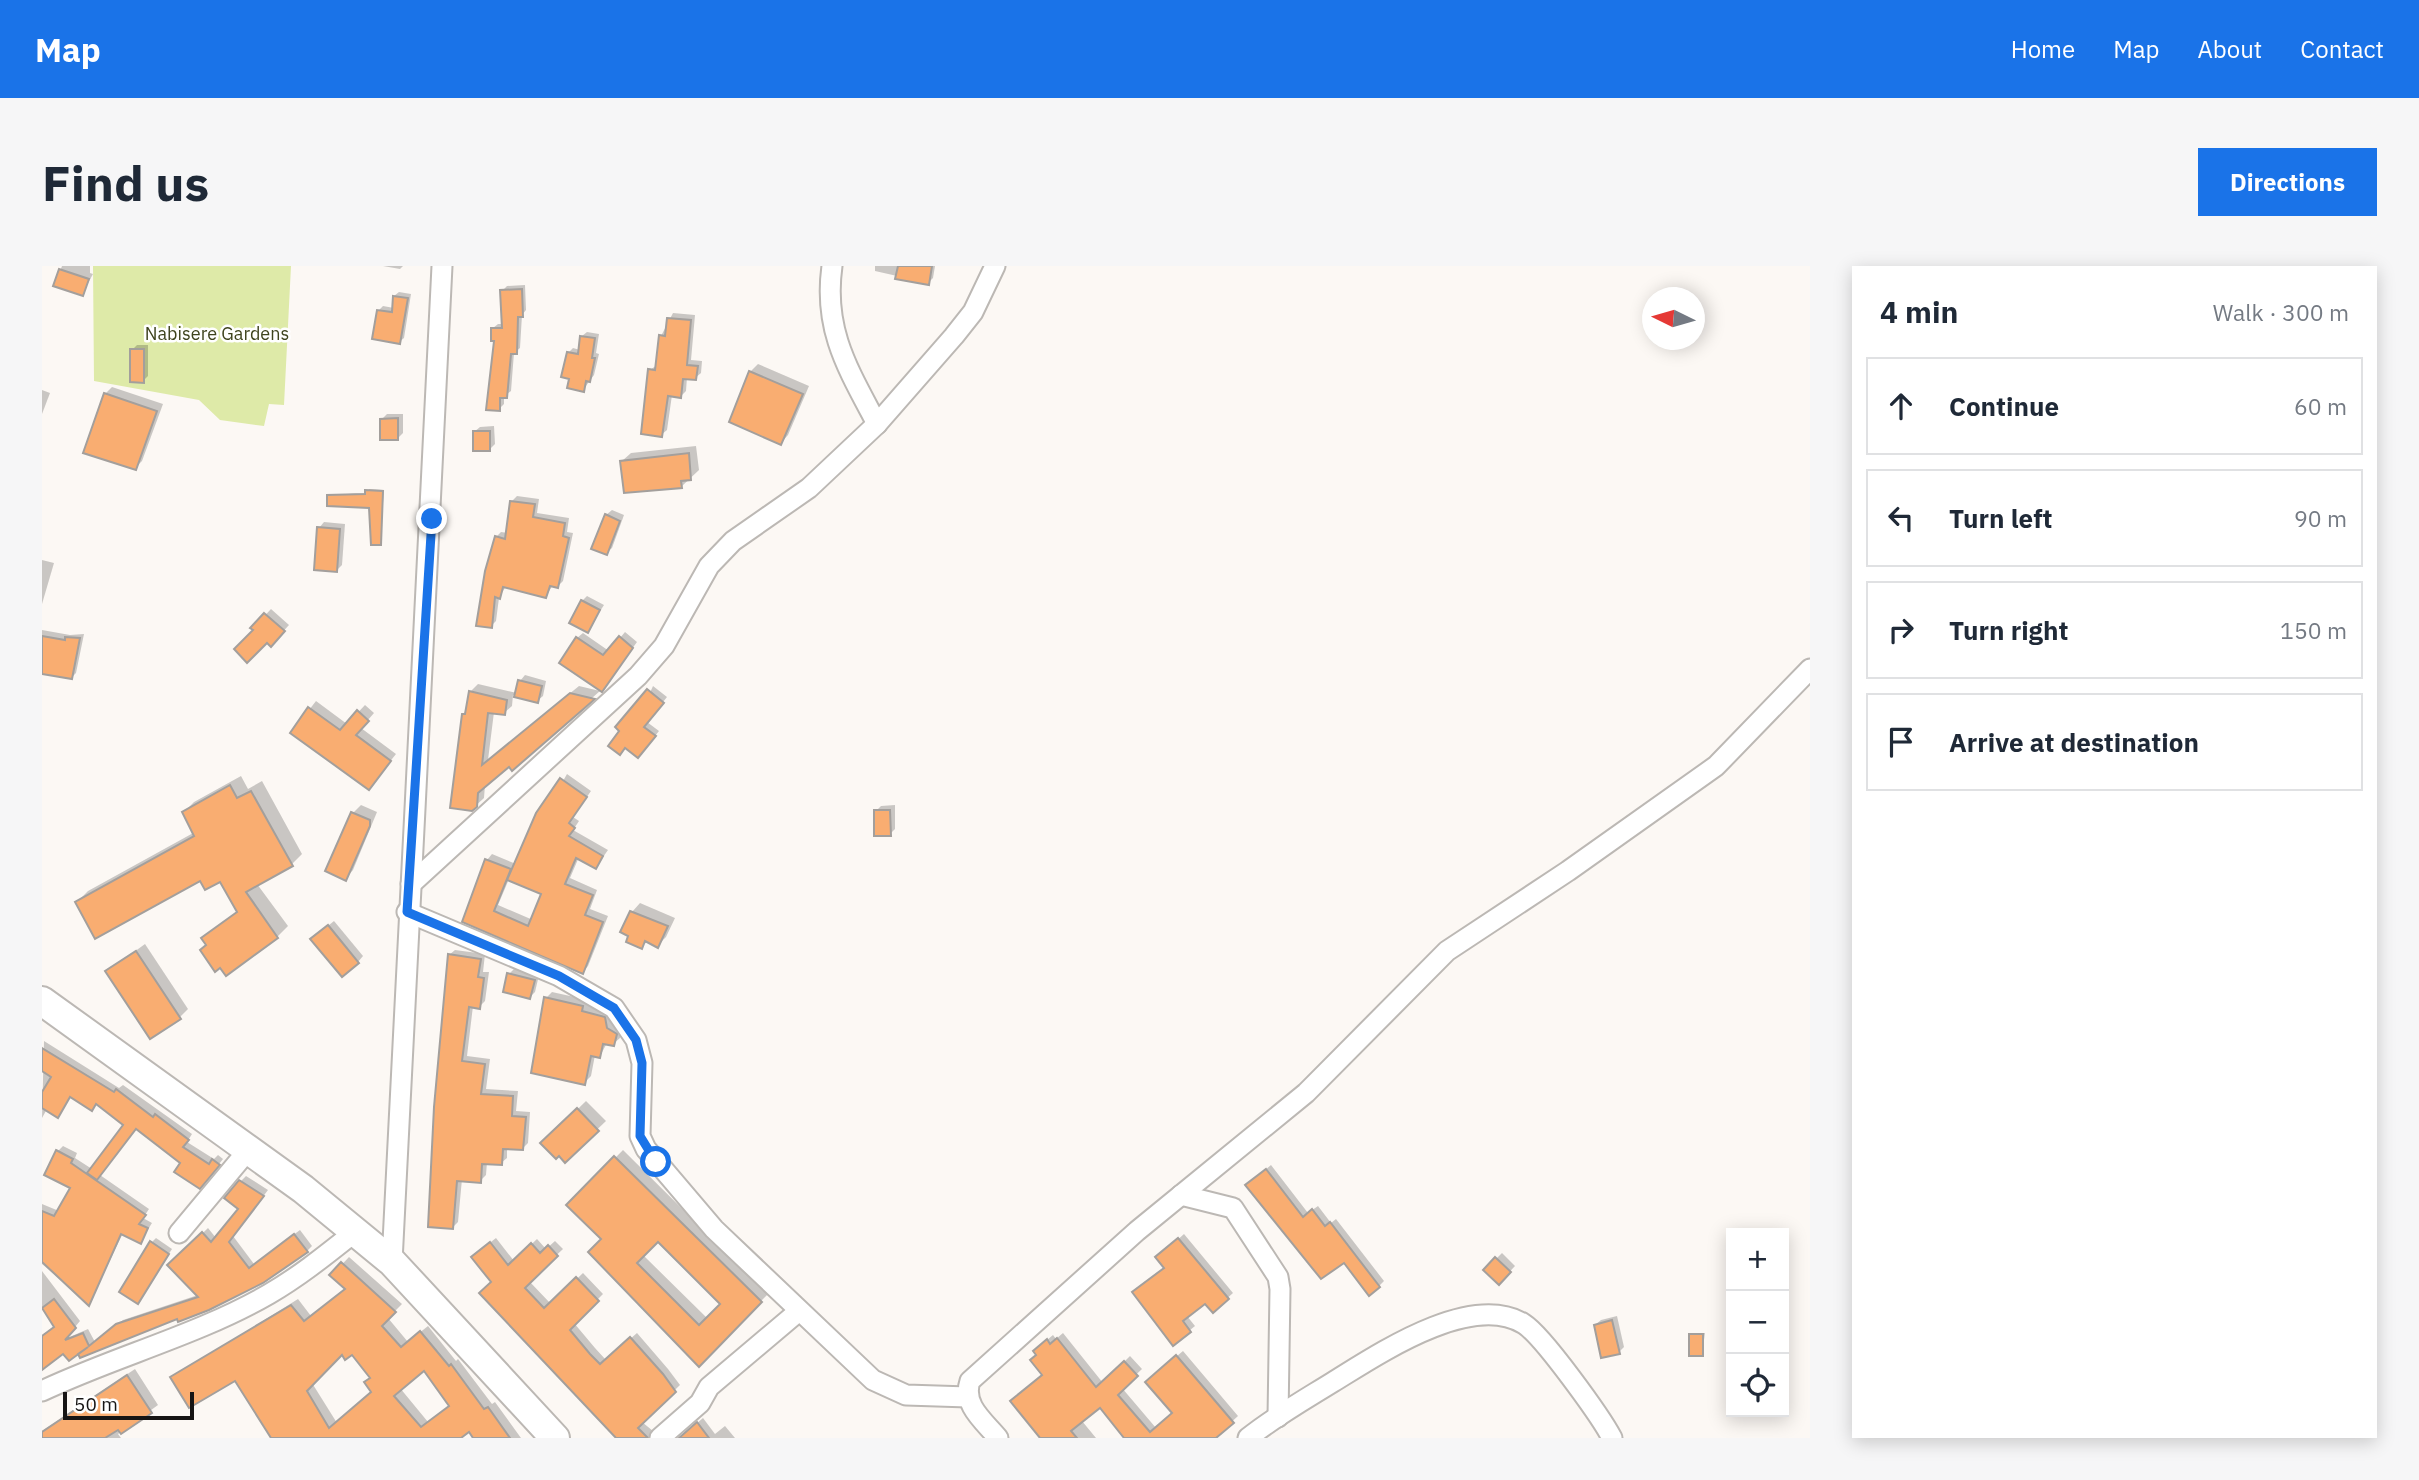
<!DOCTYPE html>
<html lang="en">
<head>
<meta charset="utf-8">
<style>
  body { margin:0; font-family:"IBM Plex Sans",sans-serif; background:#f6f6f7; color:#1f2937 }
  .controls { position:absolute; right:21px; bottom:21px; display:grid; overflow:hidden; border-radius:0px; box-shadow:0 4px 18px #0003 }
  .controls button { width:63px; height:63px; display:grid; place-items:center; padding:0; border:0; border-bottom:2px solid #e0e1e3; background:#fff; color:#1f2937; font:35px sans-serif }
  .compass { position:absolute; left:1600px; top:21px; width:63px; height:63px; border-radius:50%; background:#fff; box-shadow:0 4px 18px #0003; rotate:275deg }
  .scale { position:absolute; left:21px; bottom:18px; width:131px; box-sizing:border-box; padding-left:7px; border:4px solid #171514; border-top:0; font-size:19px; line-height:24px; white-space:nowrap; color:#171514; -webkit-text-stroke:5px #fff; paint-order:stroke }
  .stop { position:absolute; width:21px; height:21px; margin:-16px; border:5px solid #1a73e8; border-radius:50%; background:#fff }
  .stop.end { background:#1a73e8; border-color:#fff; box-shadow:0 2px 7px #0008 }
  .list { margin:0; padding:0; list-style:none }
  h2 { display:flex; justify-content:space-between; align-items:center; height:91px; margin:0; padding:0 28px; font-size:30px }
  h2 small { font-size:23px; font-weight:400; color:#747a83 }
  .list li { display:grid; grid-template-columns:46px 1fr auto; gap:21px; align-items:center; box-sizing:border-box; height:98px; margin:0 14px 14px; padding:0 14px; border:2px solid #e0e1e3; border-radius:0px }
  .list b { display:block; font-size:26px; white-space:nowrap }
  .list em { font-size:23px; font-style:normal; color:#747a83 }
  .icon { flex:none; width:38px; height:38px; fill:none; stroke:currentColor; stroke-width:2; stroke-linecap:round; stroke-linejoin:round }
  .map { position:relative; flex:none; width:1768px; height:1172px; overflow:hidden; border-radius:0px }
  header { display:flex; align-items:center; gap:42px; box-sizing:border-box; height:98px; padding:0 35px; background:#1a73e8; color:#fff }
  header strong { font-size:33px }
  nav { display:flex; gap:38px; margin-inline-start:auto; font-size:24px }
  .intro { display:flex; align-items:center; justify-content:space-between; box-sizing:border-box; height:168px; padding:0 42px }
  h1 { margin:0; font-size:49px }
  .button { padding:18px 32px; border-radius:0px; background:#1a73e8; color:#fff; font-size:24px; font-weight:700 }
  main { display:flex; gap:42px; padding:0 42px }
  aside { flex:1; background:#fff; border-radius:0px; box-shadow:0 4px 18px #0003 }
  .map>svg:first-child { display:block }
  .green { fill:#deeaa8 }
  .shadow { fill:#0003; fill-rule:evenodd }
  .building { fill:#f9ad71; stroke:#a39f9c; stroke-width:2; fill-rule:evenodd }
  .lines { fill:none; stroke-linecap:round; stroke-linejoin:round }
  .street-casing { stroke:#bcb8b4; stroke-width:23 }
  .secondary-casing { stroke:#bcb8b4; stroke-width:32 }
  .street { stroke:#fff; stroke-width:19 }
  .secondary { stroke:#fff; stroke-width:28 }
  .route { stroke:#1a73e8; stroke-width:9 }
  .labels { text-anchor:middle; stroke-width:5; stroke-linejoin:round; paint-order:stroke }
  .park-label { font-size:18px; fill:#3e431d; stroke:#fff }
</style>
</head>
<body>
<header>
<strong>Map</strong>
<nav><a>Home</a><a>Map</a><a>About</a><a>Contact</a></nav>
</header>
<div class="intro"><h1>Find us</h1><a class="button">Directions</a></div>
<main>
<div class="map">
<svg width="1768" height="1172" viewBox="0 0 1768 1172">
  <rect width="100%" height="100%" fill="#fcf8f4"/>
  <path class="green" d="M51,0h198l-7,139 -15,-1 -5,22 -44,-6 -21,-20 -105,-19z"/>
  <g class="shadow">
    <path d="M20,0h28v7l3,1 -11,20 -27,-9z"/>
    <path d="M341,0h20l-3,3z"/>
    <path d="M833,0h60l-2,12 -5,5 -53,-12z"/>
    <path d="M483,19l1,25 -4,5 -2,33 -6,5 -3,38 -7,5v8l-5,5 -6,-81 5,-4h5l-1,-33 5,-5z"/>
    <path d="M357,26l12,2 -7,44 -5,4 -21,-31 5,-5 11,2v-12z"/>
    <path d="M631,47l22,2 -4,45 11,1 -1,12 -6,5 -8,-1 -1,14 -5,5 -9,-1 -5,35 -6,5 -11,-65 7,-5 4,-29z"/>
    <path d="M545,66l12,2 -3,19 3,1 -5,21 -11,15 -12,-12 -3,-25 5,-5 7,2 2,-14z"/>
    <path d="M95,79h11v31l-5,5 -11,-31z"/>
    <path d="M716,98l51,22 -21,49 -7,8 -50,-22 19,-49z"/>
    <path d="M70,121l51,17 -21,57 -7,7 -30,-74z"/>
    <path d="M0,124l8,3 -8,21z"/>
    <path d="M345,148h16v19l-5,5 -16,-19z"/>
    <path d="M452,160l1,18 -5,5 -16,-17 6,-5z"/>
    <path d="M654,180l3,24 -18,17 -59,-26 9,-8z"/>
    <path d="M327,223l15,1 -4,53 -10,-37 -41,-11 38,-2z"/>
    <path d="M475,230l22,3 -2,14 32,5 -2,14 6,1 -10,48 -5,5 -5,-1 -7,11 -40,-10 -7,12 -3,23 -5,5 5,-89 5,-5 7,1 4,-32z"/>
    <path d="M570,244l12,5 -12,33 -6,5v-38z"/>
    <path d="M282,256l21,2 -3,41 -5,5 -18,-42z"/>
    <path d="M0,294l12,3 -12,41z"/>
    <path d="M545,330l17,9 -17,26 -5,-30z"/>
    <path d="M229,343l18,16 -18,20 -18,-17z"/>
    <path d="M0,364l28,5 14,-1 -8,39 -5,5 -29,-6z"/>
    <path d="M583,366l12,10 -35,48 -25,-52 6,-5 26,18z"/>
    <path d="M483,409l21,6 -3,15 -6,5 -24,-6 -1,11 -8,7 -10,-1 -6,48 91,-74 21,5 -88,77 -3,-4 -24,21 -1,13 -12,11 -8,-94 6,-23 8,-8 39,9 3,-12z"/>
    <path d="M611,420l14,11 -20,25 12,9 -17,21 -16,-6z"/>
    <path d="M274,435l31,23 18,-19 9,8 -13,15 35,26 -27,34 -77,-56z"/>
    <path d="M525,508l24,17 -18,26 6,4 -6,9 35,20 -12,17 -17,-10 -9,21 27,12 -7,19 18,7 -20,50 -5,6 -118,-51 22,-61 5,-6 24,10zM467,613l34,14 -10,27 -35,-15z"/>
    <path d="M199,510l7,13 14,-8 40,73 -11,11 -34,19 31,42 -11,11 -69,7 -4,-6 34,-27 -17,-32h-21l-123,23 11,-11 107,-59 -11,-20 10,-10z"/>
    <path d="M319,539l16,7 -24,58 -8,9 8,-66z"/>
    <path d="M853,539v24l-5,5 -14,-23 5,-5z"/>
    <path d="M598,637l35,15 -9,19 -8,8 -10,-4 -7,6 -9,-35z"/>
    <path d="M292,655l29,35 -5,6 -40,-28z"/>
    <path d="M103,678l43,65 -8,8 -72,-46z"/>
    <path d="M413,684l30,4 -2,18h6l-4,29 -6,6 -6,-1 -6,50 23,3 -4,30 32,2 -2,20 14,1 -2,31 -6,6 -15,-1v10l-6,5 -14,-1 -1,13 -6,6 -18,-2 -4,43 -5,5 -4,-272z"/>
    <path d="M472,703l25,6 -4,17 -5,5 -21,-23z"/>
    <path d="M510,726l36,8 -1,4 24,7 11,16 -2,11 -7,6 -6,-1 -7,13 -5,-1 -4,21 -7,7 -38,-85z"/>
    <path d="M2,775l75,47 4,-3 69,49 -5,8 27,17 4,-4 5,4 -18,23 -68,-55 -37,48 49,34 -6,9 9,5 -12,19 -17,-9 -34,71 -47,-40v-60l17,7 14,-23 -15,-37 5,-5 14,7 -2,5 17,11 33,-45 -28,-21 -5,5 -21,-12 -13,19 -11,-6 -5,9z"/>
    <path d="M544,835l20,20 -41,39 -22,-17z"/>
    <path d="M581,884l145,144 -69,70 -95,-126 -35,-33zM616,974l65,64 -15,15 -65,-64z"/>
    <path d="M1229,899l37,48 10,-7 13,17 5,-4 48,62 -5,5 -127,-105z"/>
    <path d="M204,910l22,14 -35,46 21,28 46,-34 12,16 -5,5 -129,65 -98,38 -16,-3 -22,17v-31l14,-10 -14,-19v-37l38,50 -15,18 23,-10 7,13 28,-22 75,-25 -28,-30 38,-37 8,10 24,-29 1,-28z"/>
    <path d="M1142,968l49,59 -20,18 -8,-9 -18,14 8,10 -22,18 -10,-91z"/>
    <path d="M114,972l16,11 -34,53 14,-60z"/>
    <path d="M454,972l18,23 23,-22 9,10 9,-8 8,8 -34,32 22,23 32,-31 20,21 -29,29 21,25 11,12 31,-27 31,36 12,16 -38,37 11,9 2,7h-37l-125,-156 -15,-30z"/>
    <path d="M1460,987l13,13 -16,17 -14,-13z"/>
    <path d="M307,991l53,47 -14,14 20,24 20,-16 28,35 2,-2 34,45 3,-2 26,36h-46l-6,-8 -11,8h-187l-35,-59 -63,-2 125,-78 13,17 36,-28 -15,-13zM310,1086l20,25 1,14 -36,32 -25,-40 30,-30zM382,1102l26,37 -22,17 -28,-34z"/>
    <path d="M1575,1050l7,31 -5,5 -24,-27 6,-5z"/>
    <path d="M1021,1067l40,50 27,-27 12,13 -20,19 34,40 18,-15 -21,-37 30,-25 55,65 -24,22h-89l-25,-32 -18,15 14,17h-55l3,-63 -6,-21 3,-9 12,-10 3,4z"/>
    <path d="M1651,1067h12l-3,21 -11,-19z"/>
    <path d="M93,1103l23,36 -40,29 3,4h-79v-7z"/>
    <path d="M661,1152l12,16 10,-8 10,12h-55z"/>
  </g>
  <g class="building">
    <path d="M856,0h34l-3,19 -34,-6z"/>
    <path d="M17,3l30,10 -6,17 -30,-10z"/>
    <path d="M480,23l1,28h-5l-1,37h-6l-4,44h-7v13l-14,-1 8,-69h-3v-13h11l-2,-38z"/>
    <path d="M351,30l15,2 -8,46 -28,-5 5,-29 15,2z"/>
    <path d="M625,52l24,2 -4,45 11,1 -2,14 -13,-1 -2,19 -13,-2 -6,41 -21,-3 7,-65 7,1 4,-35 6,1z"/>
    <path d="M538,70l15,2 -3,20h3l-5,24 -4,-1 -2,11 -17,-4 2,-9 -8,-2 6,-25 11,2z"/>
    <path d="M88,83h14v34l-14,-1z"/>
    <path d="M707,105l54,23 -22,51 -52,-23z"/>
    <path d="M62,127l53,18 -21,59 -53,-17z"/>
    <path d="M356,152v22h-18v-21z"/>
    <rect x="431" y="165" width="17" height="20"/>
    <path d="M647,187l2,27 -10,1 1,7 -58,5 -4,-32z"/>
    <path d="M323,224l18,1 -2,54h-10l-2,-37 -42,-2v-11l38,-1z"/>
    <path d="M468,235l25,3 -2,13 32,6 -2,13 6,2 -11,50 -8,-2 -4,12 -43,-11 -3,12 -5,-2 -3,31 -16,-2 9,-55 10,-35 10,3z"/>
    <path d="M563,248l15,7 -13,34 -16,-6z"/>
    <path d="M275,261l23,2 -3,43 -23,-2z"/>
    <path d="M539,334l19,10 -12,23 -19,-10z"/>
    <path d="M222,347l21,18 -14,16 -4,-4 -20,20 -13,-14 19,-19 -3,-2z"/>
    <path d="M0,370l23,4v-3l15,1 -8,41 -30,-5z"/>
    <path d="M577,370l14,12 -31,44 -43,-29 17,-26 27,18z"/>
    <path d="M476,414l24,6 -4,17 -24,-6z"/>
    <path d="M605,423l17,14 -20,24 12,9 -18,22 -13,-10 -5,7 -12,-9 11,-15 -4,-4z"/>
    <path d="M427,425l38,9 -2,15 -17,-2 -6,52 88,-72 25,6 -83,72 -3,-4 -31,26 -1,14 -5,4 -22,-3 12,-94h3z"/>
    <path d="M266,441l32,23 17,-20 12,11 -13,14 35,26 -22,29 -79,-57z"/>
    <path d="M518,512l27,19 -18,26 6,5 -6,8 34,20 -7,13 -20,-11 -11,26 28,11 -8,20 18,7 -20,52 -121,-52 23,-63 26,10 -17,42 34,15 13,-32 -34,-14 29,-67z"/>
    <path d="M188,519l7,13 14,-7 42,75 -47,26 32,46 -52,38 -6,-8 -5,4 -15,-22 6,-5 -5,-7 36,-26 -17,-30 -15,8 -5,-9 -105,58 -20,-37 119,-66 -12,-24z"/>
    <path d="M832,544h16l1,26h-17z"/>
    <path d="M309,546l19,8v6l-24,55 -21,-10z"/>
    <path d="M588,645l38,15 -10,22 -13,-7 -3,8 -16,-7 2,-6 -8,-4z"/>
    <path d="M286,659l31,38 -17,14 -32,-38z"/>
    <path d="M94,685l45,68 -31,20 -45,-68z"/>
    <path d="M406,688l33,5 -3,18 6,1 -4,31 -11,-2 -7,54 23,3 -4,30 32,2 -1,20 14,1 -3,33 -20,-1 -1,16 -20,-1 -1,19 -24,-2 -4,48 -25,-2 6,-120z"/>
    <path d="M465,707l28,7 -5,19 -27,-7z"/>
    <path d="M502,731l39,9 -1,5 23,6 2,11 10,6 -3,12 -11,-2 -3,14 -9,-2 -6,29 -54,-12z"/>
    <path d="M0,782l72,44 2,-3 37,28 2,-3 34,26 -6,7 26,17 3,-5 8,6 -20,24 -26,-17 6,-9 -44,-34 -39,51 -10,-7 36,-48 -27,-21 -4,7 -22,-14 -12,21 -16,-10v-16l9,-15 -9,-6z"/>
    <path d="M535,842l22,23 -34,32 -6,-7 -3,3 -16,-16z"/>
    <path d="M14,884l17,9 -2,4 75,52 -7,9 9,4 -7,16 -20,-10 -32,72 -47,-44v-51l12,5 16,-28 -26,-13z"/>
    <path d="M572,890l148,146 -63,65 -111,-115 13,-13 -35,-34zM616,976l62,62 -21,21 -62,-62z"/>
    <path d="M1224,903l37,48 9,-8 13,17 5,-4 50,65 -11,9 -25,-33 -23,16 -76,-94z"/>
    <path d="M197,914l25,16 -35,46 20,26 45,-34 14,18 -45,31 -54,27 -31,12 -1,-3 -97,39 -2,-4 10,-7 -19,14 -6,-7 -21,16v-34l12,-9 -12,-19 12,-9 22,29 -11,12 18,-7 6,13 27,-22 82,-27 -31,-32 35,-33 9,10 27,-33 -14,-11z"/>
    <path d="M1136,972l51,61 -16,14 -8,-9 -22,17 8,11 -18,14 -41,-54 32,-24 -9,-11z"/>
    <path d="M108,975l19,13 -31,50 -19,-12z"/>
    <path d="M448,976l18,23 23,-22 9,10 8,-8 10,11 -33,32 19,20 32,-31 23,24 -29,29 20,24 10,10 30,-27 33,37 13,18 -38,36 10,10h-32l-137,-145 12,-11 -20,-25z"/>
    <path d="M1453,991l16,15 -12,13 -16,-15z"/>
    <path d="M299,996l55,50 -14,14 19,21 19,-16 29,35 2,-2 33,45 4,-2 22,31h-37l-4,-6 -8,6h-190l-36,-57 -46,27 -19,-31 121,-72 13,16 41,-32 -16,-14zM300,1089l3,5 7,-5 18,23 -6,4 7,10 -42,36 -22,-37zM382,1105l25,35 -28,21 -27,-31z"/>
    <path d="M1570,1054l8,34 -19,4 -7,-33z"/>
    <rect x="1647" y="1068" width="14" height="22"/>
    <path d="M1015,1072l39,49 28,-26 14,15 -20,19 32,37 22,-19 -27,-31 31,-27 58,68 -18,15h-92l-24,-30 -29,23 6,7h-37l-30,-37 32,-26 -12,-15 6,-5 -3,-4 14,-12 3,5z"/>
    <path d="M85,1109l25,38 -31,21 -3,-4 -13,8h-63v-6z"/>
    <path d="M655,1156l12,16h-30z"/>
  </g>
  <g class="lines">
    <g class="street-casing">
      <g id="street">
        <path d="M790,0c-9,64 16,103 45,158"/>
        <path d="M369,618l227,-208 26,-30 45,-80 24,-25 76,-53 68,-64 77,-88 19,-24 22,-46"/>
        <path d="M365,646l152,64 55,32 22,32 6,23 -2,73 6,13 68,80 159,151 33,15 62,2"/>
        <path d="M1139,929l52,13 45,69 2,12 -2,128"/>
        <path d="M137,967l70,-84"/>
        <path d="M350,996c15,-332 36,-664 50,-996"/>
        <path d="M0,1125c74,-35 156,-56 227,-97 31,-18 58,-40 87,-63"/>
        <path d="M618,1172l40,-35 9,-16 90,-76"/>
        <path d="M956,1172c-14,-17 -36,-33 -28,-57l167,-150 169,-138 141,-142 121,-80 148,-105 94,-97"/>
        <path d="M1206,1172c26,-21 56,-38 85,-56 44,-27 138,-91 191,-58 19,12 77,93 88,114"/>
      </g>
    </g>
    <g class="secondary-casing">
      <path id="secondary" d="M0,735l261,188 89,73 163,176"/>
    </g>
    <use href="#street" class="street"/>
    <use href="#secondary" class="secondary"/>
  </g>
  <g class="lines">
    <path class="route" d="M390,253l-25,393 152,64 55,32 22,32 6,23 -2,73 16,26"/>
  </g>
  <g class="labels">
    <g class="park-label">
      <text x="175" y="74">Nabisere Gardens</text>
    </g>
  </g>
</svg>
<div class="controls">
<button>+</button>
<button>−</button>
<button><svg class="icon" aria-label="locate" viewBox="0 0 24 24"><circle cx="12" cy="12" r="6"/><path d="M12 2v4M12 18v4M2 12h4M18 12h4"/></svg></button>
</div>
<svg class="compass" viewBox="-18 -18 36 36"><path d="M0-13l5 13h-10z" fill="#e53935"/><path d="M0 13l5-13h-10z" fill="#747a83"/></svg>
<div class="scale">50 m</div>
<div class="stop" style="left:614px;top:896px"></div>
<div class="stop end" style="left:390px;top:253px"></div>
</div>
<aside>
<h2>4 min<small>Walk · 300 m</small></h2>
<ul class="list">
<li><svg class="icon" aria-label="ahead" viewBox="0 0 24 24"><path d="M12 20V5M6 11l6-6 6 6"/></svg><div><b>Continue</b></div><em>60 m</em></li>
<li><svg class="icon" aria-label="left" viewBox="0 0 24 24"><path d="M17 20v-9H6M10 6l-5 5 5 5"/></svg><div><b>Turn left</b></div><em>90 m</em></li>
<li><svg class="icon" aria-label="right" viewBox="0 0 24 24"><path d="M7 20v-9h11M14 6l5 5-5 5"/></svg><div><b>Turn right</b></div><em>150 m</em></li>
<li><svg class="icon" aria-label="arrive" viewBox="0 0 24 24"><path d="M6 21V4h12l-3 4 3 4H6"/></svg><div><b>Arrive at destination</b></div></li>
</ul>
</aside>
</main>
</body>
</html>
